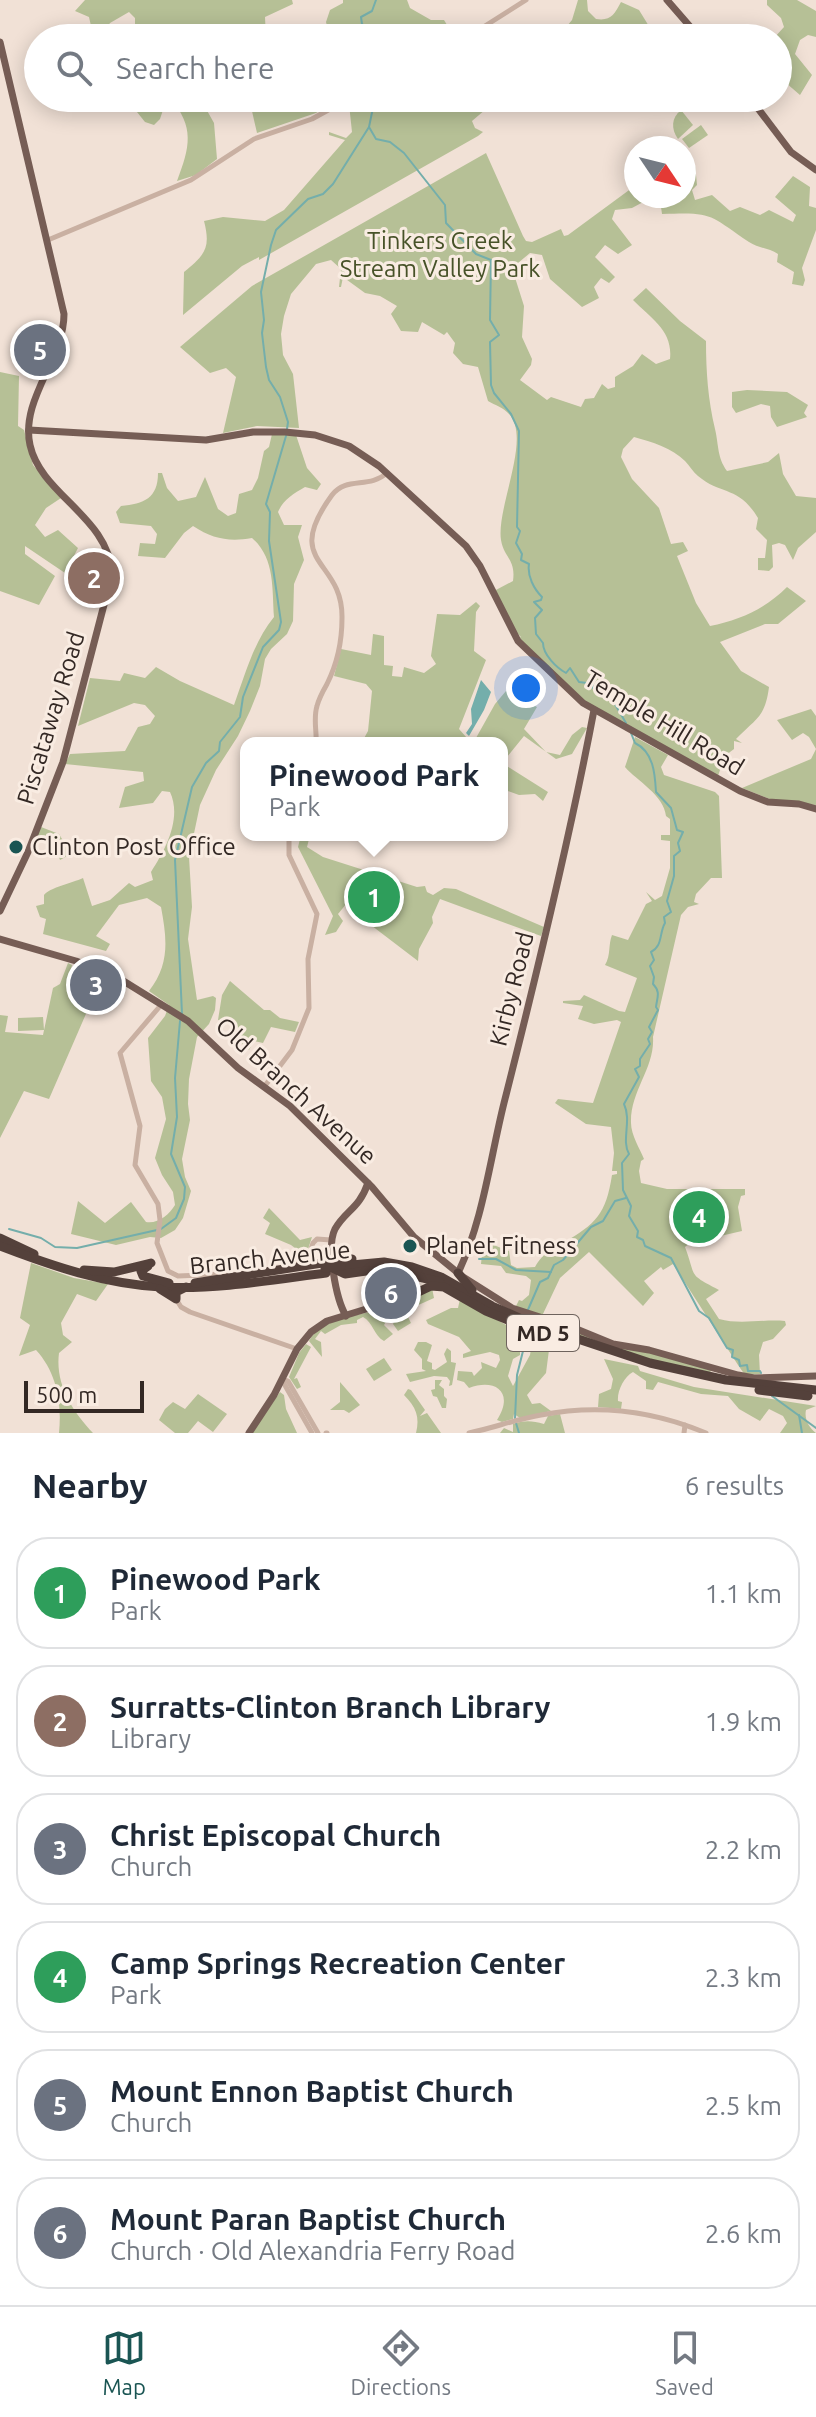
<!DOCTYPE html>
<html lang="en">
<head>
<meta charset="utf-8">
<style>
  body { margin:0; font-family:Ubuntu,sans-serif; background:#f6f6f7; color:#1f2937 }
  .compass { position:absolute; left:624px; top:136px; width:72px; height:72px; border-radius:50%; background:#fff; box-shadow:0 4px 20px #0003; rotate:125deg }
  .scale { position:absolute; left:24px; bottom:20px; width:120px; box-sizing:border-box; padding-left:8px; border:4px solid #332824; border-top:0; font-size:22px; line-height:28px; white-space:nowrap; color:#332824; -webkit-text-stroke:6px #f9ece2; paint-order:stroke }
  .you { position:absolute; left:526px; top:688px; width:28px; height:28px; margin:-20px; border:6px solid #fff; border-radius:50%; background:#1a73e8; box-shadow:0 0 0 12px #1a73e833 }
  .badge { display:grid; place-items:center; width:52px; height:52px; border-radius:50%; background:#1a5553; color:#fff; font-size:26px; font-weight:700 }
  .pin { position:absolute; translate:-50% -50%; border:4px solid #fff; box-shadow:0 2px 8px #0006 }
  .popup { position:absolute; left:240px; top:737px; width:268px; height:104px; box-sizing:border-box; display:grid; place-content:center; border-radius:16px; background:#fff; filter:drop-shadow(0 2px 6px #0005); font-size:26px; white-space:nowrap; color:#747a83 }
  .popup b { font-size:30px; color:#1f2937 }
  .popup::after { content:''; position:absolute; left:50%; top:100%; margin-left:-16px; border:16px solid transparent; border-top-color:#fff }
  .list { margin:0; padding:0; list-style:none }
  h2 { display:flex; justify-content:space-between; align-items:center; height:104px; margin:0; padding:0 32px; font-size:34px }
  h2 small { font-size:26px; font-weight:400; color:#747a83 }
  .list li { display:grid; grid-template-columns:52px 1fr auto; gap:24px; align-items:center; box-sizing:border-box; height:112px; margin:0 16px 16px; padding:0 16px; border:2px solid #e0e1e3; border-radius:32px }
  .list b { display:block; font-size:30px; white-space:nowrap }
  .list p { margin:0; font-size:26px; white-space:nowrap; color:#747a83 }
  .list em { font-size:26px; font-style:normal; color:#747a83 }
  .icon { flex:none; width:44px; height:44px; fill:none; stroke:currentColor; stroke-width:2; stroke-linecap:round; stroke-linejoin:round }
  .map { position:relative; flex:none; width:816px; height:1433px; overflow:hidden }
  .search { position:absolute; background:#fff; box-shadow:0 4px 20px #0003; left:24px; right:24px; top:24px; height:88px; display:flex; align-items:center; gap:20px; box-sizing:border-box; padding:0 28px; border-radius:44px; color:#747a83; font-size:30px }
  .sheet { height:872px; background:#fff }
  nav { display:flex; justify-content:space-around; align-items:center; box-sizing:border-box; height:112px; border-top:2px solid #e0e1e3; background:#fff; font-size:22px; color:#747a83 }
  nav a { display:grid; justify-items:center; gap:4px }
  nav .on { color:#1a5553 }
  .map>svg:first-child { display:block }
  .green { fill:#b6c096 }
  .water { fill:#74aeab }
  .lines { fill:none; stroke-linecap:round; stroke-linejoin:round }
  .stream { stroke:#74aeab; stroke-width:2 }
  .minor { stroke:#c9b0a2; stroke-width:5 }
  .major { stroke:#765d55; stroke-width:7 }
  .highway { stroke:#54413b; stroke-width:9 }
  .highway-bridge { stroke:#54413b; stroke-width:9 }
  .poi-dot { fill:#1a5553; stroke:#f9ece2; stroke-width:3 }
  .labels { text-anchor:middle; stroke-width:6; stroke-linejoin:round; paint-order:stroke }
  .shield { fill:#f9ece2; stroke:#6e635d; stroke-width:2 }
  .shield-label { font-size:22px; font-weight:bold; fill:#332824 }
  .park-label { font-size:24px; fill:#475228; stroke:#f9ece2 }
  .street-label { font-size:24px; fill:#332824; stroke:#f9ece2 }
  .poi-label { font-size:24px; fill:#332824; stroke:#f9ece2; text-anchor:start }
</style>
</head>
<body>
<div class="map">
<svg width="816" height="1433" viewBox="0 0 816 1433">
  <rect width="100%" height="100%" fill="#f1e1d6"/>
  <g class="green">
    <path d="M85,0h207l1,4 -28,13 1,21h-135l4,-9v-11l-6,-6 -19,11 -8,12 -10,3 -6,-4 5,-8 -2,-9 -14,-6z"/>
    <path d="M343,0h64l3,8 21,12h13l11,18h-125l-4,-16 4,-12 13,-7z"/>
    <path d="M578,0h9l1,11 8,8c15,2 18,-4 25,-17l18,8 16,26 -98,2 15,-18z"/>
    <path d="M767,0h30l19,11v26l-8,-2 -8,5 -5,14 17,21 -12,20 -22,-19v-38h-4l10,-11 -3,-9 -14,-13z"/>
    <path d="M131,98h36l-7,21 -6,6 -9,-3 -16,-20z"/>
    <path d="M170,98h30l14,25 3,36 -21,16 -19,6c13,-34 18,-54 -7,-83z"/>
    <path d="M249,98h85l1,2 -19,13 -59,20z"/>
    <path d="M356,98h143l-27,23 3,7 8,4 -5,4 -219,124v-3l-17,9 -59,49 1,-43c21,-17 27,-24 20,-51l19,-4 42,4 19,-11 61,-70 -16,-5v-3l17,6 6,-6 -3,-28 1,-4z"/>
    <path d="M681,110l12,15 -15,14c-7,-10 -7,-21 3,-29z"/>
    <path d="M701,125l7,10 -19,13 -7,-9z"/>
    <path d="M486,153l37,83 3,5 6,1 29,-13 3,7 4,-1 68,-50v11h48v-27l11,-4 2,20 -5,5 3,10 17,-5 18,16 10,-4 20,8 9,-5 24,12 3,-7 -21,-18 18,-21 17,11 -1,19 7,2v22l-14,38 3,12 -2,6 -11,-2 2,-12 -17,-10 1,-8c-9,-6 -20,-6 -29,-12 -41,-28 -36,-30 -87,-28l-1,-7 -16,-6 -13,7 -17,2 -3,9 20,26 -14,9 -13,-9 -10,12 20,20 -6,6 -8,-5 -7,9 5,11 -17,9 -32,-28 -8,-24 -12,-2 -18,15 12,38 -2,31 10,22 -1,6 -11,15 27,20 4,-3 30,10 4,-8 9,-1 8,-14 6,5 7,-2v-10l18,-11 9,-12 14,10 14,-5c3,-28 -18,-40 -37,-59l13,-12 34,33 26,20c0,31 2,58 9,88 4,17 2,28 12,42l41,-9 11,-9 4,21 13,22 20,2v34l-18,16 -5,12 -8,-15 -6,-2 -7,2 1,22 -4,4 -11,-1v-12h7l2,-18 -11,-11 2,-11c-20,-33 -36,-22 -60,-42 -5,-4 -8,-10 -13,-15 -13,-13 -33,-19 -51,-24l-11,12 -2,8 11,22 27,29 12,36 12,-2 5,9 -11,5 19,47 14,23c30,-6 55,-17 77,-39l19,14 -28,23h-13l-45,18 21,29 28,16c-4,31 -13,31 -33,52l6,4 -8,-2v8l-16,12 2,9 -2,6 -135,-76 -66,-61 4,-2 -3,-3 -3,1 -21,-44 19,-10c3,-22 -9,-23 -12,-41 -5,-32 31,-102 8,-126 -5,-6 -14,-9 -21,-13l-10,-34 -15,-3 -10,-11 2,-10 -8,-11 -3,3 -22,-13 -4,10 -17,-1 -10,-17 6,-8 -17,-10 -15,-3 -22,-16 -2,10h-2l2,-18 -10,-9 -15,4 -25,30 -7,22 -3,18 2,21 10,19 6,54 -42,-2 -34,7 13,-56 -10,-9 -16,5 -30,-26 72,-61z"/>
    <path d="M0,372l19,4 -1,50 6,4 9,35 28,33 -15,10 -11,17 10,12 13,-7 20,18 -13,25 -40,-27v8l30,22 -16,29 -39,-14z"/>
    <path d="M747,390l40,2 21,13 -4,8 3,4 -30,10 -6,-10 -1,-11 -9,-2 -25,9 -4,-6v-15z"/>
    <path d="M272,434l24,1 11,33 14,16 -4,6 -12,-3c-12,7 -22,13 -27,25l6,13h18l-4,12 6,23 -10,24 -1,37 -6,13 -16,15 -6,10 -5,27 -10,25 -12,25 -22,34 -16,35 -11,52 3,50 -4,32 9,61 16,-4 3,2 -1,12 -6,14 -12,13 -8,42 -1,25 2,16 -8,39 3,18 6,14 -8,27 -8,12 -14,8 -11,-1 -34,8 -45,-11 7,-33 27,22 26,-21 15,20c12,2 23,-7 29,-17l-2,-13 -11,-17 -7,-17 11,-39 -4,-22 -11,-16 -3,-43 17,-22 4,-11 -20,-14c21,-27 18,-52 12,-84l-14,-9 -28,7 -23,31 14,8 -4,7 -63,-17 3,-15 -6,-2 -4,-11 8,-2v-9c5,-7 28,-12 39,-17l9,28 18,-6 19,-17 6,4 18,-7 -2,-8c15,-23 31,-54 19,-80l-8,-1 -9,12 -34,5 6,-21 19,-6 -1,-9 -78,-8 5,-10 55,-3 13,-24 12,-3 5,-8 -10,-11 -11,-2 -56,23 12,-48 30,3 4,-8 21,5 11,-11 24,14 54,24c11,-30 20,-64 40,-88 -2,-29 1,-59 -22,-79 -23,4 -39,1 -59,-12l-9,7 -19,25 -27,-2 2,-13 15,1 2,-10 -6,-8 -31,-3 -4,-11 5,-6c23,-2 37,-8 37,-33h4l5,15 11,13 18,-4 9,-20 13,32 10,7 8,-3 3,-19 13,-4 6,-12 6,-27 5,-4z"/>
    <path d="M476,602l4,4 -4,6 -2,39 12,9 -27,69 8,9h9l19,-34 11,-13 31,16 -13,22 22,23 14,3 12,-20 10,-8 5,1 -15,26 -16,5 -32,-23 -22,27 46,29 -5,9 -8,-7 -16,1 -17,-6v-46l-140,-1 6,-11 4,-40 -6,-7 -32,-8 7,-27 30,6 2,-21 11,2v29l9,1 -1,10 10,1 2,-10 20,6 12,-9 -5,-8 6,-42 23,1z"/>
    <path d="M811,709l5,7v89l-41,-4 -33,-13 69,-29 5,-10 -7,-12 -6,-4 -11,7 -15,-20z"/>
    <path d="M635,737l33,18 -7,12 3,8 51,17 4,4 3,82h-11l-15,16 -2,8 5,2 -11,3 -7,8 -28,122c2,31 -23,54 -22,86 0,12 9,26 13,36l-3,2 -2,10 2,12 26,6h78v6l-4,1 -3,11 4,24 -52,12 -5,4c12,32 2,26 34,43l-13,9 13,20c21,6 44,0 66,2l1,4 -13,14 -10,3 -4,13 1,19 -15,1 -7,-10 -65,-101 -10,6 -2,-3 -17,14 10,12 -11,13 -54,-54 -29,26 -18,38 -25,-8 -1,-2 3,-6 3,1 7,-6 2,-15 -5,-4 -20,-3 -5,-7 -20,-2 1,-10 5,1 4,-11 18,7 2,14 6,3 18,-1c8,-14 15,-16 28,-24 33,-19 43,-29 49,-68l5,-1v-3h-5l2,-18 -3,-26 -25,-3 -31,-21 3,-4 35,4 28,-81 -4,-2 -23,4 -16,-5 5,-13 -20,-3v-2l17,-1 4,-5 35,16 6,1 12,-34 -32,-13c6,-10 3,-20 7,-30l16,5 18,-36 6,-3 -6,-9 9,8 7,-4 8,-28v-27l-9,-1v-5h9v-16l-4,-3c-2,-21 -29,-35 -41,-49z"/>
    <path d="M41,827l18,7 12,20 -11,6 -5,-14 -19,-8z"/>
    <path d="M301,835h9l-3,12 16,10 94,30 8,-1 2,6 6,3 11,-7 12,1 88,38 -3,9 -101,-37 -8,18 1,6 -14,26 -1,12 -59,-45 -12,-13 -9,11 5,7 -7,11 -11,3 8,-19 -35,-69z"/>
    <path d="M68,963l4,2 -3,13 7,6v8l16,8 -43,99 -25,-8 -24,47v-123l8,1 -3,16 38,3 10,-47 7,-4z"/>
    <path d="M230,981l34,29h6l10,8 19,4 -4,10 -24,-5 -8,16 -9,-2 -5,9 -15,-13 -2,-13 -14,-4 4,-25z"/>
    <path d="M43,1017l1,13 -26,1v-13z"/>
    <path d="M269,1208l31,32 12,-3 -7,21 -7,1 -3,-11 -4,-3 -26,-11 5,-11 -7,-5z"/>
    <path d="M31,1263l43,15 34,6 -12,17 -19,-7 -16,29 2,12 9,7 -13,11c-4,31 13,58 34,80h-34c3,-30 -2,-60 -23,-83l-17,6 11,-31 -10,-7z"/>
    <path d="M432,1288l2,10 -29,13 6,12 -13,8 -5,-7 2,-4 -7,-2 -4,7 9,9 -9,7c-10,-5 -11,-19 -21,-24l-6,3v3l-16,2 -16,9 -4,-3 -6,8 6,3 1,15 -13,-16c13,-26 62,-26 87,-36 12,-5 24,-12 36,-17z"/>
    <path d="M460,1299l48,27 4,13 8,4v12l-7,4 -5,17 5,10 17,-31 3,-18 17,5 -4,31 -19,22 5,9 8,-1 11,8 -31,7 -6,-4 -1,5 -11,3 -5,-2c18,-28 -2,-42 -28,-32l-5,-6 -7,-2 1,-9 14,1 2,4 8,-8 -1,-6 15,6 4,-8 -1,-5 -9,-3 -27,6v-4l8,-3 -12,-14 -31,-13 -2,-4 25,-12h7z"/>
    <path d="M538,1320l173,50 -1,3 -45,-9 -128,-42z"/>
    <path d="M418,1342h8l6,3 -5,16 5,2v6l3,1 12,-8 -3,-8 3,-6 4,3v11l5,1 -4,22 -3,1 1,-5 -3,-4 -13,-1 -24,6 -4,-8 20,-3 -4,-2v-10l-8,-9z"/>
    <path d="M306,1344l5,3 -17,32 3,-1 4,9 -4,2 -8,-12 10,-24z"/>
    <path d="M384,1358l8,12 -18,11 -8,-12z"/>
    <path d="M604,1359l34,7 2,5 54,16 122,19 -10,4c-2,9 3,18 10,23h-36l7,-10 -4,-7 -14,-7 -9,12 -21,-12 -11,-13 -27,-2 -43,-12 -5,8 -7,-1v-8l-13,-9c-9,5 -16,19 -15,29l4,1 -1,7 -23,-2 1,-13 12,-5 2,-10z"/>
    <path d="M435,1380h7l-3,5 5,4v7l3,3 -1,9h-4l-5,-11 -4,-1 -2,-6 4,-1z"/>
    <path d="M340,1382l20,23 -11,8 -5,-3h-14l10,-8z"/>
    <path d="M408,1389l3,1 14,20 -5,6 7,-3 14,20h-25c4,-16 0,-26 -12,-38z"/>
    <path d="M280,1392l4,3 2,14 11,24h-46z"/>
    <path d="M198,1394l29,20 -14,18 -15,-11 -10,12h-13l-16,-13 6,-11 8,-7 12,7z"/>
    <path d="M560,1414l5,19h-65l4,-5 9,4v-8c13,-4 19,-3 31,0l4,-8z"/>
  </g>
  <path class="water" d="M481,680l10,12 -7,18 -15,26 -3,-3 6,-9 -1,-15z"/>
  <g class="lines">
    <g class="stream">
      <path d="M373,38l-3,-7 -8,-7 -1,-7 11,-6 4,-11"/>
      <path d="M375,98l-6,29 7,12 14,3 14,11 41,52 1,18 30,31 15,6 -1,60 9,15 -9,7 1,43 3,8 17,21 8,17 -2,96 3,4 -4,12 6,11 -1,6 8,4c-2,12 5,25 13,33l-1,3 -7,2 8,8 -7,8 1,16 7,9c0,12 14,25 23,30l4,-5 9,14 8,1 6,-3v8l16,6 17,29"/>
      <path d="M287,429l1,-7 -8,-25 -11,-17 -3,-13 -4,-34 2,-13 -3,-28 10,-47 5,-15 32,-31 15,-5 10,-10 36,-57"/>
      <path d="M631,733l4,10c19,9 20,32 21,49l15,16 6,22 6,2 -5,11 2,8 -6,5v20l-7,25 4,11 -7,5 1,6c-6,10 -2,23 -14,29l3,8 -4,6 4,11 -1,7c8,8 4,14 3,23l2,3 -9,17 3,5 -4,7 2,5 -10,15v7l-5,3 4,8 -15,27c8,17 -3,36 5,50l-7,9 1,27 8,16 -2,10 9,15 -1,6 6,3 2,6 26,12 28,53 10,7 18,30 6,2 -1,7 7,3 1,6 7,-1 1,6h12l1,2"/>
      <path d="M182,1014l-7,-154 17,-73 14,-24 13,-12 1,-9 20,-25 3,-20 20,-50 16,-17 2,-8 -12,-81 1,-29 -4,-8 20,-68"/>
      <path d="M9,1229l32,9 14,9 22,1 80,-18"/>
      <path d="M161,1229l15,-11 8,-19 1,-12 -14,-33 6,-37 -2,-39 5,-57"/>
      <path d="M479,1259h17l20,11 35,2"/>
      <path d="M527,1312l13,-30 8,-4 6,-13 9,-5 28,-33 12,-6 12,-20 11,-3"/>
      <path d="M772,1396l44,32"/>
      <path d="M799,1415l3,18"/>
      <path d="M515,1418l2,-43 6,-24v-21"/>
      <path d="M516,1423l3,10"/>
    </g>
    <g class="minor">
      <path d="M466,38l60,-38"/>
      <path d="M48,240l143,-60 63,-41 58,-20 38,-21"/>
      <path d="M316,743c1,-12 -3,-24 1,-37 2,-8 6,-15 10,-22 10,-20 15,-44 15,-66 1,-60 -61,-53 -10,-123 14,-19 37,-6 55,-22"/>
      <path d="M161,1005l-41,48 20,73 -5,39 23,39 2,16 -3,23 11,28 10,5 47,-2"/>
      <path d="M264,1087l28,-37 17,-42 -1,-49 9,-45 -28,-59v-20"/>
      <path d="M290,1264l18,-6 5,-15 4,-4 14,1"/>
      <path d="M176,1299l5,8 9,5 107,37"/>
      <path d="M282,1379l6,2 30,52"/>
      <path d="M282,1380l30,53"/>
      <path d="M326,1433h1"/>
      <path d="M469,1433c24,-5 48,-14 72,-18 56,-11 113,-4 165,18"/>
      <path d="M684,1433l1,-8"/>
    </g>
    <g class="major">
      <path d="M667,0l33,38"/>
      <path d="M0,42l64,272c0,45 -44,85 -34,131 11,50 79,72 82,129l-49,188 -35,90 -28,59"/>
      <path d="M750,98l41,54 25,18"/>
      <path d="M29,430l177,10 47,-8h32l30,3 34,11 30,20 87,80 14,20 38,75 65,62 157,88 28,11 31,2 17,5"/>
      <path d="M0,939l76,22 41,16 71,44 50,47 52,38 82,81 42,50 49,40 49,31 62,20 39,16 36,6 89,25 16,3 62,-2"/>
      <path d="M458,1273c25,-52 32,-114 46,-170 33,-130 65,-261 90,-393"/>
      <path d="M346,1316c-10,-17 -20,-69 -11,-87 11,-19 24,-20 33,-46"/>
      <path d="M249,1433l25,-38 23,-46 14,-17 16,-11 85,-26"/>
    </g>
    <g class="highway">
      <path d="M0,1238l34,16"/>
      <path d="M0,1246c52,20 105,38 161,41 55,3 111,-7 165,-14"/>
      <path d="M322,1263l9,-13 7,8 14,1"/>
      <path d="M148,1266l-7,5 2,5 26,7"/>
      <path d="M341,1266l43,-4 28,5 29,10 51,29 41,18 117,39 76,17 90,10"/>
      <path d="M84,1270l30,2 37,-9"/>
      <path d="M458,1273l14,17"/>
      <path d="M195,1283l127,-20 23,11 21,-3h28l46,11"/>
      <path d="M160,1289l16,10v-7l10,-5"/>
      <path d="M412,1295l19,-9 13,1 42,24 36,15"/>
      <path d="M759,1390l49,6"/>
    </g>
    <path class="highway-bridge" d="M325,1268l16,-2"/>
  </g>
  <g class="poi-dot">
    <circle cx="16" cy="847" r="8"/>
    <circle cx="410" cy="1246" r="8"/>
  </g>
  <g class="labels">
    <rect class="shield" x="507" y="1315" width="72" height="36" rx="6"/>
    <g class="shield-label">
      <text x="543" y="1341">MD 5</text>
    </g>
    <g class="park-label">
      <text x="440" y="249">Tinkers Creek<tspan x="440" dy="28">Stream Valley Park</tspan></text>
    </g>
    <g class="street-label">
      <text transform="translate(51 718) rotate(-73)" y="8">Piscataway Road</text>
      <text transform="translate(664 723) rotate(31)" y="8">Temple Hill Road</text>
      <text transform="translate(512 989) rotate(-76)" y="8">Kirby Road</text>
      <text transform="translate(296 1091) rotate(42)" y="8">Old Branch Avenue</text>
      <text transform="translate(270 1258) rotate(-6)" y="8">Branch Avenue</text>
    </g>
    <g class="poi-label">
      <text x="32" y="855">Clinton Post Office</text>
      <text x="426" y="1254">Planet Fitness</text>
    </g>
  </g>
</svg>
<svg class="compass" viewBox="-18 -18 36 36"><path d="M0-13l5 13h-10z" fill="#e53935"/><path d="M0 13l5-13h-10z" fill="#747a83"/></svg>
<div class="scale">500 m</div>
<div class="you"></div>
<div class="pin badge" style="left:374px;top:897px;background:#2e9e5b">1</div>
<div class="popup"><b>Pinewood Park</b>Park</div>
<div class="pin badge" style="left:94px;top:578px;background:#8d6e63">2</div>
<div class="pin badge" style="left:96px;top:985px;background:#6b7280">3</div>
<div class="pin badge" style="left:699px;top:1217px;background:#2e9e5b">4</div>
<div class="pin badge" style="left:40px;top:350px;background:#6b7280">5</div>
<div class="pin badge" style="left:391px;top:1293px;background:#6b7280">6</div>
<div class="search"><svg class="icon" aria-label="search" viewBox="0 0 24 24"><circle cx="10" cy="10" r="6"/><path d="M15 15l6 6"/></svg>Search here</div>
</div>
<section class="sheet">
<h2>Nearby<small>6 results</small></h2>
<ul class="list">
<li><span class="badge" style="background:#2e9e5b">1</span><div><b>Pinewood Park</b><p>Park</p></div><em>1.1 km</em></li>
<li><span class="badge" style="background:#8d6e63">2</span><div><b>Surratts-Clinton Branch Library</b><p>Library</p></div><em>1.9 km</em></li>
<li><span class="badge" style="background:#6b7280">3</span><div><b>Christ Episcopal Church</b><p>Church</p></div><em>2.2 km</em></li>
<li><span class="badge" style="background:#2e9e5b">4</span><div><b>Camp Springs Recreation Center</b><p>Park</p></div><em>2.3 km</em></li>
<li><span class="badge" style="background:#6b7280">5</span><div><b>Mount Ennon Baptist Church</b><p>Church</p></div><em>2.5 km</em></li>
<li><span class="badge" style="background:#6b7280">6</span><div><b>Mount Paran Baptist Church</b><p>Church · Old Alexandria Ferry Road</p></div><em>2.6 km</em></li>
</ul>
</section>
<nav>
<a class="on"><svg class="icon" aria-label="map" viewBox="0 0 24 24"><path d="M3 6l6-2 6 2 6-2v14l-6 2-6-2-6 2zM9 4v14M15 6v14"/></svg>Map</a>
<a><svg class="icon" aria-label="directions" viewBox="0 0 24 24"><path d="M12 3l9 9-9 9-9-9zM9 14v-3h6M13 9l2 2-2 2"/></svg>Directions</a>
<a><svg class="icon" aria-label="saved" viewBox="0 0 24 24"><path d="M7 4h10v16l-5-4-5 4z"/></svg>Saved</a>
</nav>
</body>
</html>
